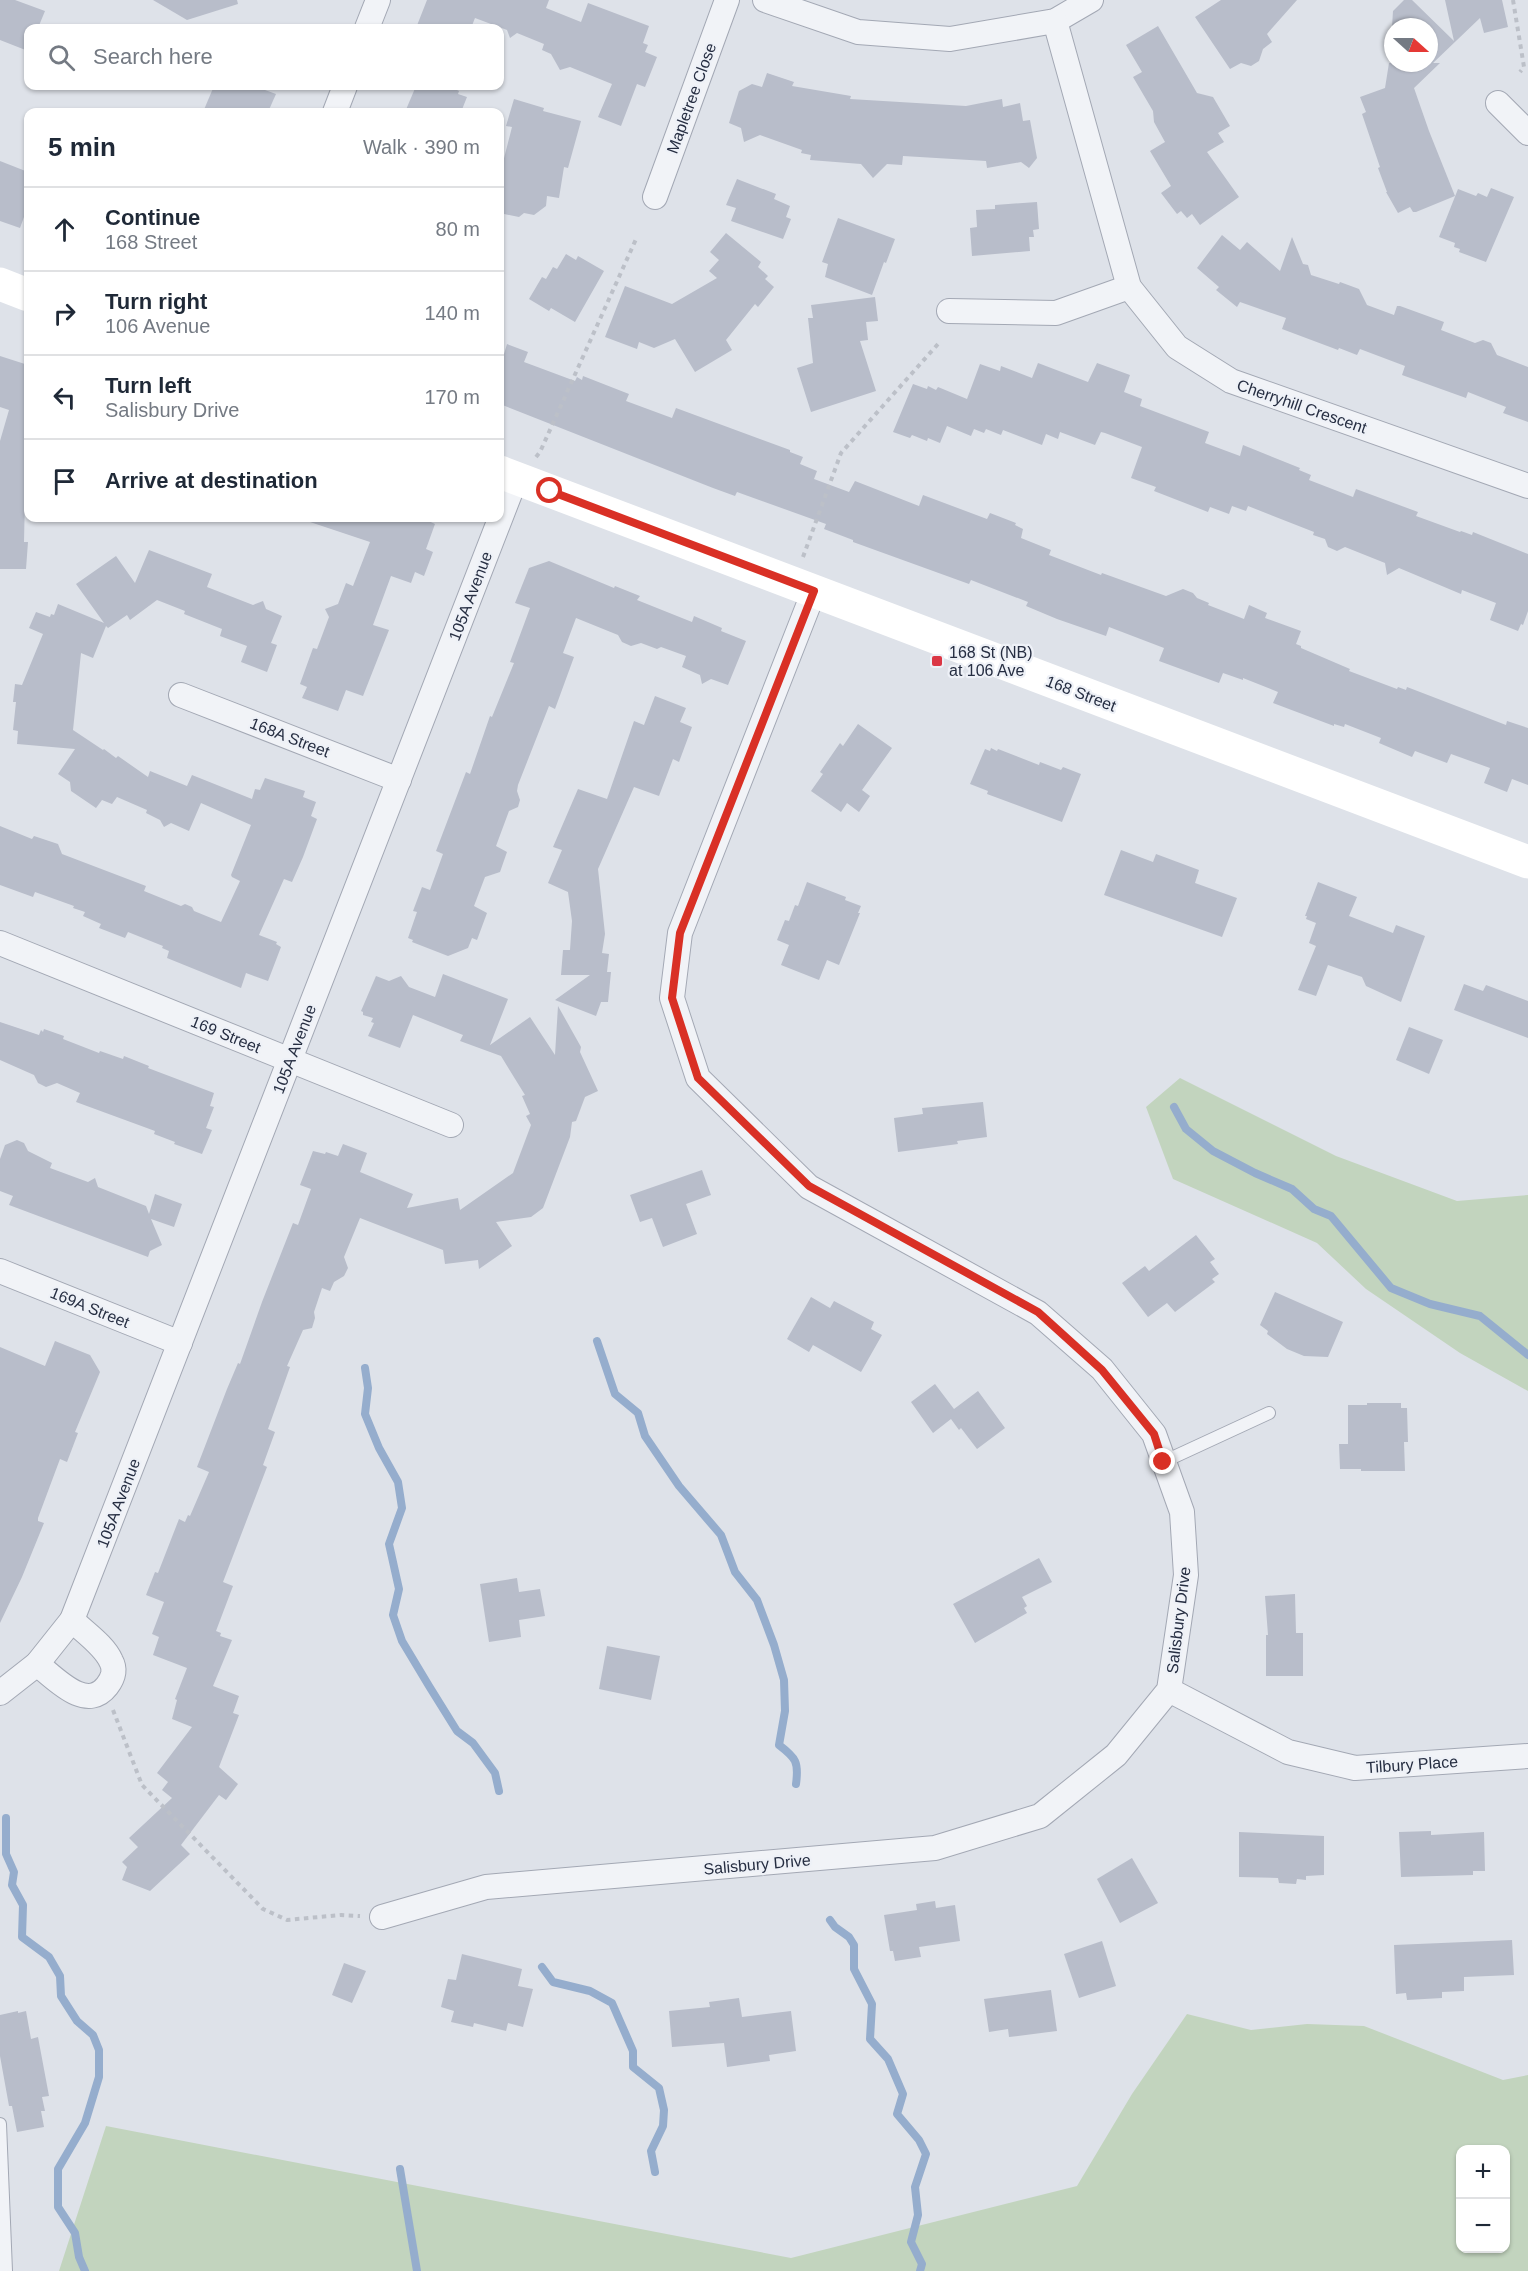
<!DOCTYPE html>
<html lang="en">
<head>
<meta charset="utf-8">
<style>
  body { margin:0; font-family:Arial,sans-serif; background:#f6f6f7; color:#1f2937 }
  .controls { position:absolute; right:18px; bottom:18px; display:grid; overflow:hidden; border-radius:12px; box-shadow:0 2px 4px #0004 }
  .controls button { width:54px; height:54px; display:grid; place-items:center; padding:0; border:0; border-bottom:2px solid #e0e1e3; background:#fff; color:#1f2937; font:30px sans-serif }
  .compass { position:absolute; left:1384px; top:18px; width:54px; height:54px; border-radius:50%; background:#fff; box-shadow:0 2px 4px #0004; rotate:111deg }
  .stop { position:absolute; width:18px; height:18px; margin:-14px; border:4px solid #d93025; border-radius:50%; background:#fff }
  .stop.end { background:#d93025; border-color:#fff; box-shadow:0 2px 6px #0008 }
  .list { margin:0; padding:0; list-style:none }
  h2 { display:flex; justify-content:space-between; align-items:center; height:78px; margin:0; padding:0 24px; font-size:26px }
  h2 small { font-size:20px; font-weight:400; color:#747a83 }
  .list li { display:grid; grid-template-columns:39px 1fr auto; gap:18px; align-items:center; box-sizing:border-box; height:84px; padding:0 24px; border-top:2px solid #e0e1e3 }
  .list b { display:block; font-size:22px; white-space:nowrap }
  .list p { margin:0; font-size:20px; white-space:nowrap; color:#747a83 }
  .list em { font-size:20px; font-style:normal; color:#747a83 }
  .icon { flex:none; width:33px; height:33px; fill:none; stroke:currentColor; stroke-width:2; stroke-linecap:round; stroke-linejoin:round }
  .map { position:relative; flex:none; width:1528px; height:2271px; overflow:hidden }
  .search { position:absolute; background:#fff; box-shadow:0 2px 4px #0004; left:24px; top:24px; width:480px; height:66px; display:flex; align-items:center; gap:15px; box-sizing:border-box; padding:0 21px; border-radius:12px; color:#747a83; font-size:22px }
  .panel { position:absolute; background:#fff; box-shadow:0 2px 4px #0004; left:24px; top:108px; width:480px; height:414px; border-radius:12px }
  .map>svg:first-child { display:block }
  .green { fill:#c2d4be; fill-rule:evenodd }
  .lines { fill:none; stroke-linecap:round; stroke-linejoin:round }
  .stream { stroke:#95adcd; stroke-width:8 }
  .building { fill:#b8bdca }
  .lane-casing { stroke:#a3a8b4; stroke-width:14 }
  .street-casing { stroke:#a3a8b4; stroke-width:26 }
  .path { stroke:#bcc0c8; stroke-width:4; stroke-dasharray:4.5 4.5; stroke-linecap:butt }
  .lane { stroke:#f1f3f7; stroke-width:12 }
  .street { stroke:#f1f3f7; stroke-width:24 }
  .secondary { stroke:#fff; stroke-width:33 }
  .route { stroke:#d93025; stroke-width:8 }
  .poi-dot { fill:#db3745; stroke:#eef1f7; stroke-width:2 }
  .labels { text-anchor:middle; stroke-width:4.5; stroke-linejoin:round; paint-order:stroke }
  .street-label { font-size:16px; fill:#262e42; stroke:#eef1f7 }
  .poi-label { font-size:16px; fill:#262e42; stroke:#eef1f7; text-anchor:start }
</style>
</head>
<body>
<div class="map">
<svg width="1528" height="2271" viewBox="0 0 1528 2271">
  <rect width="100%" height="100%" fill="#dee2e9"/>
  <g class="green">
    <path d="M1180,1078l156,78 121,45 71,-6v196l-68,-38 -94,-64 -49,-46 -144,-64 -27,-72z"/>
    <path d="M1187,2014l64,16 56,-6 57,2 139,54 25,-5v196h-1469l47,-145 685,132 286,-72 55,-92zM1460,2150h46v98h-46z"/>
  </g>
  <g class="lines">
    <g class="stream">
      <path d="M1174,1107l12,22 27,22 42,22 37,16 22,20 17,7 60,72 39,16 50,12 48,39"/>
      <path d="M597,1341l18,53 23,19 7,23 34,50 42,49 14,37 22,28 17,45 10,35 1,31 -6,34c17,13 20,17 17,39"/>
      <path d="M365,1368l3,20 -3,26 14,34 19,34 4,26 -13,36 10,45 -6,26 9,26 27,45 28,45 16,12 22,30 4,18"/>
      <path d="M6,1818v36l8,18 -2,13 11,20 -1,32 27,20 11,19 1,20 16,25 16,14 6,15v27l-14,46 -27,46v38l17,26 4,24 6,14"/>
      <path d="M830,1920l5,7 14,10 5,8v24l18,35 -2,35 18,20 15,35 -6,20 22,26 7,14 -11,33 3,28 -7,27 11,22 -2,7"/>
      <path d="M542,1967l11,15 37,9 22,12 21,48v16l26,21 5,22 -1,16 -12,25 4,21"/>
      <path d="M400,2169l17,102"/>
    </g>
  </g>
  <g class="building">
    <path d="M0,0h15l30,11 -7,17h-10v23l-28,-11z"/>
    <path d="M153,0h84l1,4 -51,16z"/>
    <path d="M427,0h122l-3,8 35,14 7,-19 61,23 -6,17 5,2 -3,7 12,5 -12,30 -8,-3 -16,42 -23,-9 14,-33 -42,-17 -10,3 -9,-16 -9,-4 2,-6 -27,-11 -7,5 -3,-8 -32,-12 -4,10h-55z"/>
    <path d="M1221,0h76l-30,34 5,8 -9,7 -4,12 -8,5 -10,-3 -11,6 -35,-52z"/>
    <path d="M1404,0h8l42,41 -9,-41h57l6,27 -24,6 -4,-15 -47,45h7l-26,25 15,43 26,65 -39,16h-3l-3,-5 -12,6 -12,-21h1l-9,-24 2,-1 -18,-53 4,-2 -6,-15 25,-9 4,-25h40v-36h-37l1,-16z"/>
    <path d="M1158,26l39,67 16,4 17,29 -12,7 6,9 -17,10 32,45 -39,28 -8,-11 -5,4 -6,-7 -4,3 -16,-21 10,-7 -21,-35 15,-9 -11,-20 -1,-11 -20,-34 9,-5 -16,-27z"/>
    <path d="M767,73l27,9 -2,4 59,10 -1,3 116,7 36,-7 1,8 17,-4 3,18 7,-1 7,38 -8,10 -8,-6 -34,6 -1,-7 -83,-5 -1,9 -15,-1 -14,14 -12,-14 -51,-4 1,-5 -10,-2 1,-3 -42,-15 -16,7 -3,-14 -12,-5 10,-32 13,-7 10,3z"/>
    <path d="M214,86h40l22,8 -8,18h-65z"/>
    <path d="M416,86h40l-1,3 4,2 -1,3 9,3 -6,15h-56z"/>
    <path d="M514,99l30,9 -1,3 38,10 -13,47 -4,-1 -5,31 -12,-2 -1,10 -12,9 -10,-2 -5,4 -15,-3 -4,-6v-34l12,-47 -6,-1z"/>
    <path d="M0,161l28,11v34l-8,22 -20,-7z"/>
    <path d="M737,179l39,15 -2,5 16,7 -4,11 5,2 -8,20 -52,-18 5,-13 -10,-3z"/>
    <path d="M1491,188l23,9 -28,65 -27,-10 1,-3 -6,-2 1,-4 -16,-6 19,-48 18,7 2,-3 9,4z"/>
    <path d="M1037,202l2,27 -6,1 1,7h-5l1,14 -58,5 -2,-28 7,-1 -1,-17 19,-1v-4z"/>
    <path d="M838,218l57,21 -9,24 -2,-1 -12,33 -47,-18 3,-13 -6,-2z"/>
    <path d="M726,233l35,29 -3,5 10,9 -3,3 9,8 -16,20 -3,-3 -29,36 6,10 -37,22 -20,-33 -21,9 -15,-6 -2,7 -32,-12 20,-51 47,18 45,-26 -8,-7 10,-11 -9,-8z"/>
    <path d="M1222,235l18,15 7,-8 33,29 12,-34 11,27 5,1 3,10 28,9 1,-2 19,7 8,16 27,10 3,-9h3l44,16 -3,8 34,13 8,-3 8,3 6,12 31,12v55l-25,-9 3,-6 -38,-15 -2,6 -64,-23 3,-9 -45,-17 -3,6 -18,-7 -1,2 -56,-21 4,-11 -46,-16 -3,5 -21,-17 3,-3 -22,-19z"/>
    <path d="M566,254l10,6 2,-4 26,15 -29,51 -24,-14 -2,3 -20,-12 13,-22 4,2 7,-12 4,2z"/>
    <path d="M875,297l3,24 -12,1 2,18 -8,1 16,50 -65,21 -14,-44 16,-5 -5,-45h5l-2,-13z"/>
    <path d="M507,344l21,8 -4,10 51,19 2,-4 5,3 1,-4 46,18 -3,7 46,17 4,-10 114,42v2l13,5 -3,7 17,7 -3,8 35,13 6,-11 64,25 4,-11 64,24 3,-6 26,10 -1,2 8,4 -2,9 30,12 -2,5 52,20 1,-2 64,23 17,-7 10,4 4,5 12,5 -1,2 36,14 5,-14 18,8 -2,5 36,13 -5,13 5,2v2l49,21 -1,2 48,18 1,-2 8,3 1,-3 99,38 1,-4 21,7v57l-16,-6 -5,13 -23,-9 6,-15 -39,-14 -4,9 -32,-12 -3,6 -33,-14 2,-5 -36,-14 -1,3 -10,-3v2l-61,-23 5,-11 -35,-14v2l-20,-7 -4,10 -60,-22 5,-13 -55,-21 -3,9 -49,-17 -31,-13 2,-4 -57,-22 -2,4 -116,-42v-2l-29,-11 2,-5 -89,-32 -2,4 -22,-8 -213,-84v-51l4,1z"/>
    <path d="M0,356l28,9v52l-4,-2 4,43v20h-2l1,17 -2,1 -1,46h4l-2,27h-26v-128l9,-31 -9,-3z"/>
    <path d="M1038,363l50,19 9,-19 33,12 -6,17 18,7 -2,7 69,26 -4,11 35,13 3,-11 57,23 -1,2 12,5 -2,5 44,17 3,-8 62,23 -2,4 44,16 1,-1 11,4 1,-3 55,22v57l-5,14 -2,-1 -3,7 -28,-11 6,-17 -34,-13 -1,4 -62,-26 -12,7 -2,-12 -40,-16 -8,4 -9,-4 -3,-8 -12,-4 1,-3 -66,-26 -2,5 -14,-5 -3,8 -19,-7 -2,5 -54,-21 2,-4 -25,-9 11,-31 -37,-14 -4,-1 -6,13 -35,-13 -2,7 -12,-5 -4,11 -39,-15 -2,5 -15,-6 -2,4 -10,-4 -3,7 -24,-10 -7,17 -12,-5 -1,3 -15,-6 -2,3 -17,-6 20,-48 14,5 1,-3 8,4 2,-3 29,12 13,-35 20,7 1,-5 31,12z"/>
    <path d="M308,518h114l13,6 -9,25 7,3 -9,24 -9,-4 -4,11 -20,-7 -18,49 16,5 -26,66 -17,-6 -8,21 -36,-13 5,-11 -7,-3 13,-36 4,1 12,-32 -4,-8 13,-5 8,-21 7,3 17,-44 -63,-21z"/>
    <path d="M149,550l63,24 -5,13 46,18 10,-4 3,8 16,7 -11,27 6,2 -10,27 -26,-10 6,-16 -27,-10 2,-7 -38,-15 1,-3 -28,-11 -27,20 -3,-5 -19,13 -2,-2 -13,32 -12,-5 -8,77 30,20 1,-1 12,9 2,-2 30,21 2,-6 37,15 5,-11 60,24 3,-10 5,1 5,-12 40,13 -2,6 13,5 -5,14 6,3 -14,38 -11,25 -8,-3 -25,56 18,7 -1,2 5,3 -13,34 -22,-8 -5,15 -74,-30 2,-7 -7,-3 1,-2 -35,-14 -3,6 -26,-10 2,-4 -18,-8 2,-4 -12,-4 1,-2 -39,-14 -2,5 -33,-12v-59l32,13 2,-3 24,8 4,10 84,32 -2,5 37,15 4,-2 7,3 2,4 27,11 19,-41 -8,-4 -1,-2 20,-50 -50,-22 -12,28 -18,-8 -7,4 -4,-7 -14,-7 1,-3 -30,-13 -5,7 -10,-4 -6,8 -25,-17 -1,-9 -12,-8 17,-25 -58,-5 1,-13 -5,-1 3,-28h-3l2,-18 7,1 21,-51 -14,-6 7,-16 14,5 1,-3 3,1 4,-11 46,19 -28,-39 40,-28 19,27z"/>
    <path d="M549,561l65,27 1,-2 25,10 -3,4 55,22 2,-6 28,12 -1,3 25,10 -18,44 -17,-6 -9,5 -2,-9 -18,-8 4,-11 -25,-9 -4,2 -16,-6 -10,3 -9,-4 -4,-7 -42,-17 -13,35 11,4 -19,52 -6,-3 -31,79 -1,6 3,9 -2,7 -9,4 -13,35 11,6 -7,20 -15,5 -11,29 13,7 -10,27 -5,-2 -4,10 -20,8 -36,-14 1,-2 -5,-2 9,-26 -4,-1 9,-24 8,3 13,-36 -7,-3 30,-79 4,2 20,-58 2,1 22,-54 -4,-1 20,-54 -15,-5 14,-35z"/>
    <path d="M655,696l31,12 -6,14 12,5 -13,35 -6,-3 -14,37 -25,-9 -36,82 7,65 -3,19 7,1 -2,18h4l-3,30h-7l-5,14 -41,-16 35,-25h-29l2,-25h7l2,-29 -4,-29 -20,-9 14,-33 -9,-3 25,-58 29,10 27,-78 10,4z"/>
    <path d="M858,724l34,24 -30,42 8,6 -11,16 -12,-9 -6,9 -30,-21 12,-17 -3,-2 20,-29 3,3z"/>
    <path d="M991,748l6,3 1,-2 41,16 1,-3 21,8 2,-3 18,7 -19,48 -75,-28 1,-3 -18,-7 15,-35 5,2z"/>
    <path d="M1121,850l32,12 3,-8 43,16 -4,13 42,15 -15,39 -118,-42z"/>
    <path d="M807,882l39,15 -1,3 16,6 -3,7h2l-21,52 -12,-5 -8,20 -38,-15 8,-20 -12,-5 8,-20 4,1 6,-16 3,1z"/>
    <path d="M1318,882l39,15 -8,19 44,17 3,-8 29,11 -24,66 -35,-16 -4,-9 -34,-12 -12,31 -18,-6 18,-44 -7,-3 7,-20 -10,-4 1,-3h-2z"/>
    <path d="M443,974l65,25 -18,46 40,-28 25,38 3,-49 23,41 -1,5 18,39 -13,6 -9,24 -4,1 -2,15 -27,71 -12,9 -35,5 16,24 -33,23 -1,-9 -33,4 -2,-14 -83,-32 -16,39 4,11 -4,8 -10,6 -4,9 -8,-3 -8,24 1,6 -3,10 -9,2 -16,36 3,1 -22,62 7,3 -12,33 4,2 -44,115 10,4 -17,45 5,2 -1,3 12,4 -19,46 26,10 -6,17 6,2 -20,52 19,17 -12,16 -7,-5 -38,50 9,9 -40,37 -28,-11 5,-13 -5,-5 16,-15 -9,-9 43,-40 -10,-8 6,-8 -11,-9 35,-46 -20,-8 5,-19 -2,-1 12,-31 -34,-13 6,-18 -7,-3 12,-32 -18,-7 9,-23 3,1 21,-54 6,3 3,-7 2,1 19,-44 -12,-5 30,-78 11,-26 2,1 22,-62 31,-79 5,2 13,-36 -11,-4 13,-34 12,3 1,-2 12,4 5,-12 24,9 -7,19 53,22 -6,14 51,-10 2,12 53,-37 18,-48 -5,-9 4,-2 -8,-18 3,-1 -24,-39 -41,-15 3,-6 -50,-20 -13,33 -32,-12 6,-13 -3,-1 2,-4 -10,-3v-3l-2,-1 15,-35 13,5 12,-5 8,11 26,10z"/>
    <path d="M1464,984l19,7 3,-6 42,16v37l-74,-28z"/>
    <path d="M0,1022l39,13 2,-5 2,2 1,-3 20,7 -1,3 36,14 1,-2 23,8 1,-3 25,10 -1,2 66,25 -4,13 4,1 -8,21 6,2 -10,24 -28,-10 1,-2 -21,-8 1,-3 -79,-29 4,-9 -23,-10 -11,4 -8,-4 -4,-8 -34,-15z"/>
    <path d="M1409,1027l34,13 -14,34 -33,-14z"/>
    <path d="M983,1102l4,35 -30,4 1,3 -60,8 -4,-34 29,-4 -1,-6z"/>
    <path d="M17,1140l7,3 4,8 24,12 -2,5 38,14 7,-4 3,9 48,19 3,8 6,-20 27,10 -8,23 -23,-8 11,26 -12,6 -2,6 -139,-52 4,-9 -13,-5v-32l5,-14z"/>
    <path d="M702,1170l9,25 -25,9 11,30 -34,13 -11,-29 -12,4 -10,-27z"/>
    <path d="M1196,1235l19,24 -5,3 9,12 -7,5 3,3 -40,30 -8,-9 -19,14 -26,-34 23,-17 4,5z"/>
    <path d="M1275,1292l68,30 -15,35 -24,-1 -17,-7 -20,-15 1,-3 -8,-6z"/>
    <path d="M811,1297l19,11 4,-7 40,21 -3,7 11,6 -21,37 -48,-27 -4,7 -22,-13z"/>
    <path d="M55,1341l35,14 10,17 -25,60 3,1 -11,29 -7,-3 -22,59v3l6,2 -22,54 -22,46v-276l45,19z"/>
    <path d="M935,1384l19,25 24,-18 27,37 -28,21 -16,-21 -2,2 -8,-11 -18,14 -22,-31z"/>
    <path d="M1367,1403h34v5h6l1,34h-4l1,29h-44v-2h-21l-1,-25h9v-39h19z"/>
    <path d="M1039,1558l13,24 -30,15 5,9 -3,2 3,5 -52,30 -22,-39z"/>
    <path d="M517,1578l2,14 21,-3 5,27 -26,4 2,17 -32,5 -9,-58z"/>
    <path d="M1295,1594l1,39h7v43h-37v-41h2l-3,-39z"/>
    <path d="M607,1646l53,10 -9,44 -52,-11z"/>
    <path d="M1431,1831v4l53,-3 1,39h-12v4l-72,2 -2,-45z"/>
    <path d="M1239,1832l85,4v39l-18,1v4l-9,-1 -1,5 -17,-1 -1,-5 -39,-1z"/>
    <path d="M1132,1858l26,45 -38,20 -23,-44z"/>
    <path d="M935,1901l1,7 19,-3 5,36 -41,6 2,10 -26,4 -2,-10h-3l-6,-36 33,-5 -1,-6z"/>
    <path d="M1512,1940l2,35 -50,2v14l-22,1v6l-35,2 -1,-7 -10,1 -2,-49z"/>
    <path d="M1102,1941l14,45 -37,12 -15,-44z"/>
    <path d="M462,1954l60,15 -4,17 15,3 -10,38 -15,-4 -2,8 -32,-8 -1,4 -22,-5 3,-11 -13,-4 7,-28 8,1z"/>
    <path d="M344,1963l22,8 -14,32 -20,-8z"/>
    <path d="M1051,1990l6,41 -48,6 -1,-8 -19,3 -5,-33z"/>
    <path d="M739,1998l3,19 49,-6 5,40 -27,4 1,6 -43,6 -3,-24 -52,4 -3,-36 41,-4 -1,-5z"/>
    <path d="M18,2011v2l8,-2 5,28 7,-2 11,59 -7,1 3,14h-4l3,16 -27,5 -5,-26h-3l-9,-50v-41z"/>
  </g>
  <g class="lines">
    <g class="lane-casing">
      <g id="lane">
        <path d="M1163,1462l106,-49"/>
        <path d="M0,2124l6,147"/>
      </g>
    </g>
    <g class="street-casing">
      <g id="street">
        <path d="M765,0l93,32 92,7 105,-18 36,-21"/>
        <path d="M1055,21l74,266 48,60 54,34 297,105"/>
        <path d="M367,28l11,-28"/>
        <path d="M1498,103l30,30"/>
        <path d="M335,112l10,-26"/>
        <path d="M655,197l72,-197"/>
        <path d="M949,311l107,2 73,-26"/>
        <path d="M181,695l218,85"/>
        <path d="M0,943l451,182"/>
        <path d="M0,1271l180,72"/>
        <path d="M37,1664c18,14 49,49 70,22 6,-8 9,-16 4,-25 -7,-16 -27,-29 -39,-41"/>
        <path d="M1169,1690l119,62 67,16 173,-12"/>
        <path d="M0,1693l37,-29 35,-44 444,-1142"/>
        <path d="M382,1917l104,-30 449,-39 105,-32 76,-61 53,-65 17,-115 -4,-63 -28,-78 -52,-65 -64,-56 -229,-126 -111,-109 -26,-80 8,-65 134,-342"/>
      </g>
    </g>
    <g class="path">
      <path d="M1513,0l11,67 -4,5"/>
      <path d="M536,457l4,-5 97,-215"/>
      <path d="M803,557l38,-104 97,-109"/>
      <path d="M113,1710l29,75 121,124 24,11 54,-5 19,1"/>
    </g>
    <use href="#lane" class="lane"/>
    <use href="#street" class="street"/>
    <g class="secondary">
      <path d="M0,284l28,11"/>
      <path d="M500,472l1028,390"/>
    </g>
  </g>
  <g class="lines">
    <path class="route" d="M550,491l264,100 -134,342 -8,65 26,80 111,108 229,126 64,58 52,64 9,28"/>
  </g>
  <rect class="poi-dot" x="931" y="655" width="12" height="12" rx="3"/>
  <g class="labels">
    <g class="street-label">
      <text transform="translate(691 98) rotate(-70)" y="6">Mapletree Close</text>
      <text transform="translate(1302 406) rotate(19)" y="6">Cherryhill Crescent</text>
      <text transform="translate(470 596) rotate(-69)" y="6">105A Avenue</text>
      <text transform="translate(1081 693) rotate(21)" y="6">168 Street</text>
      <text transform="translate(290 737) rotate(21)" y="6">168A Street</text>
      <text transform="translate(226 1034) rotate(22)" y="6">169 Street</text>
      <text transform="translate(294 1049) rotate(-69)" y="6">105A Avenue</text>
      <text transform="translate(90 1307) rotate(22)" y="6">169A Street</text>
      <text transform="translate(118 1503) rotate(-69)" y="6">105A Avenue</text>
      <text transform="translate(1178 1620) rotate(-83)" y="6">Salisbury Drive</text>
      <text transform="translate(1412 1764) rotate(-4)" y="6">Tilbury Place</text>
      <text transform="translate(757 1864) rotate(-5)" y="6">Salisbury Drive</text>
    </g>
    <g class="poi-label">
      <text x="949" y="658">168 St (NB)<tspan x="949" dy="18">at 106 Ave</tspan></text>
    </g>
  </g>
</svg>
<div class="controls">
<button>+</button>
<button>−</button>
</div>
<svg class="compass" viewBox="-18 -18 36 36"><path d="M0-13l5 13h-10z" fill="#e53935"/><path d="M0 13l5-13h-10z" fill="#747a83"/></svg>
<div class="stop" style="left:550px;top:491px"></div>
<div class="stop end" style="left:1163px;top:1462px"></div>
<div class="search"><svg class="icon" aria-label="search" viewBox="0 0 24 24"><circle cx="10" cy="10" r="6"/><path d="M15 15l6 6"/></svg>Search here</div>
<section class="panel">
<h2>5 min<small>Walk · 390 m</small></h2>
<ul class="list">
<li><svg class="icon" aria-label="ahead" viewBox="0 0 24 24"><path d="M12 20V5M6 11l6-6 6 6"/></svg><div><b>Continue</b><p>168 Street</p></div><em>80 m</em></li>
<li><svg class="icon" aria-label="right" viewBox="0 0 24 24"><path d="M7 20v-9h11M14 6l5 5-5 5"/></svg><div><b>Turn right</b><p>106 Avenue</p></div><em>140 m</em></li>
<li><svg class="icon" aria-label="left" viewBox="0 0 24 24"><path d="M17 20v-9H6M10 6l-5 5 5 5"/></svg><div><b>Turn left</b><p>Salisbury Drive</p></div><em>170 m</em></li>
<li><svg class="icon" aria-label="arrive" viewBox="0 0 24 24"><path d="M6 21V4h12l-3 4 3 4H6"/></svg><div><b>Arrive at destination</b></div></li>
</ul>
</section>
</div>
</body>
</html>
